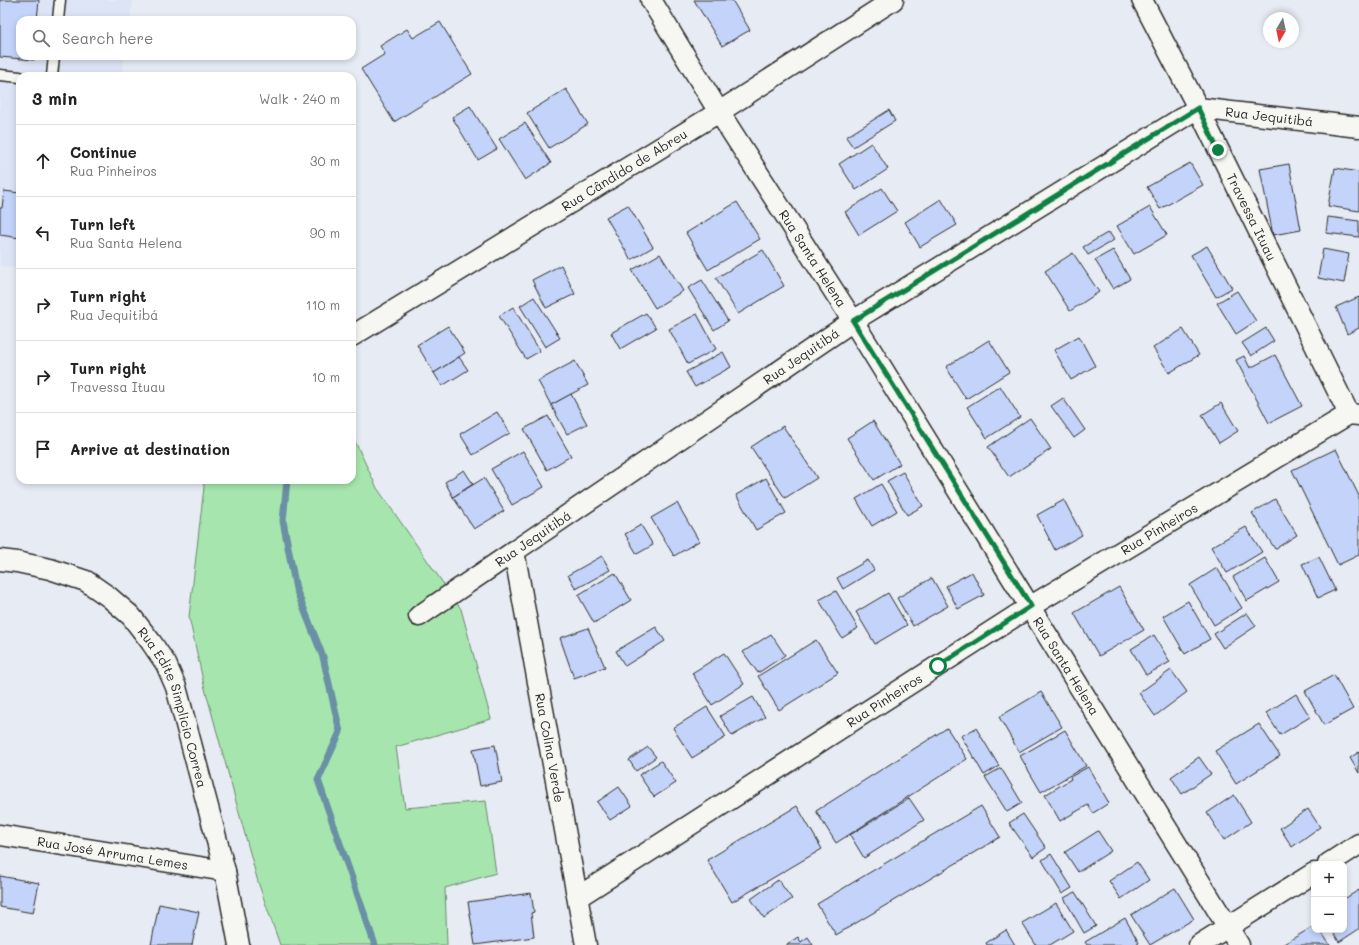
<!DOCTYPE html>
<html lang="en">
<head>
<meta charset="utf-8">
<style>
  body { margin:0; font-family:Mali,sans-serif; background:#f2f2f2; color:#222 }
  .controls { position:absolute; right:12px; bottom:12px; display:grid; overflow:hidden; border-radius:8px; box-shadow:0 2px 6px #0003 }
  .controls button { width:36px; height:36px; display:grid; place-items:center; padding:0; border:0; border-bottom:1px solid #e0e0e0; background:#fff; color:#222; font:20px sans-serif }
  .compass { position:absolute; left:1263px; top:12px; width:36px; height:36px; border-radius:50%; background:#fff; box-shadow:0 2px 6px #0003; rotate:189deg }
  .stop { position:absolute; width:12px; height:12px; margin:-9px; border:3px solid #0b8043; border-radius:50%; background:#fff }
  .stop.end { background:#0b8043; border-color:#fff; box-shadow:0 1px 4px #0008 }
  .list { margin:0; padding:0; list-style:none }
  h2 { display:flex; justify-content:space-between; align-items:center; height:52px; margin:0; padding:0 16px; font-size:17px }
  h2 small { font-size:13px; font-weight:400; color:#767676 }
  .list li { display:grid; grid-template-columns:26px 1fr auto; gap:12px; align-items:center; box-sizing:border-box; height:72px; padding:0 16px; border-top:1px solid #e0e0e0 }
  .list b { display:block; font-size:15px; white-space:nowrap }
  .list p { margin:0; font-size:13px; white-space:nowrap; color:#767676 }
  .list em { font-size:13px; font-style:normal; color:#767676 }
  .icon { flex:none; width:22px; height:22px; fill:none; stroke:currentColor; stroke-width:2; stroke-linecap:round; stroke-linejoin:round }
  .map { position:relative; flex:none; width:1359px; height:945px; overflow:hidden }
  .search { position:absolute; background:#fff; box-shadow:0 2px 6px #0003; left:16px; top:16px; width:340px; height:44px; display:flex; align-items:center; gap:10px; box-sizing:border-box; padding:0 14px; border-radius:12px; color:#767676; font-size:15px }
  .panel { position:absolute; background:#fff; box-shadow:0 2px 6px #0003; left:16px; top:72px; width:340px; height:412px; border-radius:12px }
  .map>svg:first-child { display:block }
  .built { fill:#dce4f6 }
  .green { fill:#a6e6ae; stroke:#68886c }
  .lines { fill:none; stroke-linecap:round; stroke-linejoin:round }
  .stream { stroke:#6990a4; stroke-width:7 }
  .building { fill:#c3d3f9; stroke:#2b2b2b }
  .lane-casing { stroke:#2b2b2b; stroke-width:13 }
  .street-casing { stroke:#2b2b2b; stroke-width:23 }
  .lane { stroke:#f6f6f2; stroke-width:10 }
  .street { stroke:#f6f6f2; stroke-width:20 }
  .route { stroke:#0b8043; stroke-width:5 }
  .labels { text-anchor:middle; stroke-width:3.5; stroke-linejoin:round; paint-order:stroke }
  .street-label { font-size:13px; fill:#2b2b2b; stroke:#f6f6f2 }
</style>
</head>
<body>
<div class="map">
<svg width="1359" height="945" viewBox="0 0 1359 945">
  <rect width="100%" height="100%" fill="#e7ecf4"/>
  <filter id="ink" filterUnits="userSpaceOnUse"><feTurbulence type="fractalNoise" baseFrequency=".025" numOctaves="2"/><feDisplacementMap in="SourceGraphic" scale="8" xChannelSelector="R" yChannelSelector="G"/><feConvolveMatrix kernelMatrix="1 2 1 2 8 2 1 2 1" color-interpolation-filters="sRGB"/></filter>
  <g filter="url(#ink)">
    <path class="built" d="M0,0h133l-3,20h-110v36h104l-3,20h-101v192l-20,-2z"/>
    <path class="green" d="M352,435l25,53 84,121 30,110 -95,28 9,61 81,-7 10,72 -51,15 2,57h-167l-22,-63 -54,-197 -15,-68 15,-130 -1,-7h149z"/>
    <g class="lines">
      <path class="stream" d="M287,480l-4,41 13,68 27,68 17,75 -22,48 57,165"/>
    </g>
    <g class="building">
      <path d="M0,0h39l-2,20h-17v36h14v4l-34,-3z"/>
      <path d="M694,0h38l18,30 -28,16z"/>
      <path d="M440,22l32,52 -78,48 -33,-53 24,-15 -5,-8 27,-17 6,9z"/>
      <path d="M566,89l22,35 -39,24 -22,-35z"/>
      <path d="M470,106l27,43 -19,11 -26,-43z"/>
      <path d="M889,110l6,11 -42,26 -7,-10z"/>
      <path d="M525,123l26,40 -26,17 -26,-41z"/>
      <path d="M871,143l17,26 -32,21 -17,-26z"/>
      <path d="M1190,163l13,22 -43,24 -13,-22z"/>
      <path d="M1289,164l12,66 -28,5 -13,-66z"/>
      <path d="M1335,168l24,4v39l-31,-5z"/>
      <path d="M882,188l15,23 -38,24 -14,-23z"/>
      <path d="M4,191l16,2v45l-20,-3v-27h2z"/>
      <path d="M941,199l16,26 -37,22 -15,-25z"/>
      <path d="M737,202l23,37 -52,31 -22,-37z"/>
      <path d="M628,205l25,42 -22,13 -25,-43z"/>
      <path d="M1150,207l17,28 -33,19 -17,-28z"/>
      <path d="M1328,217l31,4v16l-33,-4z"/>
      <path d="M1109,232l5,8 -26,15 -5,-8z"/>
      <path d="M1207,246l25,42 -16,9 -25,-42z"/>
      <path d="M1323,249l26,5 -5,29 -26,-5z"/>
      <path d="M763,250l21,36 -46,28 -22,-36z"/>
      <path d="M1113,250l17,29 -17,10 -18,-29z"/>
      <path d="M1073,253l26,39 -29,19 -25,-40z"/>
      <path d="M660,254l23,37 -28,17 -23,-38z"/>
      <path d="M561,265l14,29 -29,14 -14,-28z"/>
      <path d="M702,280l26,41 -14,9 -26,-42z"/>
      <path d="M1237,291l19,30 -20,13 -19,-31z"/>
      <path d="M534,297l26,41 -15,9 -25,-41z"/>
      <path d="M1359,297v31l-12,6 -11,-27z"/>
      <path d="M513,307l27,44 -14,8 -27,-43z"/>
      <path d="M646,313l10,15 -36,21 -9,-16z"/>
      <path d="M697,314l19,35 -28,15 -19,-35z"/>
      <path d="M448,326l17,27 -31,20 -17,-28z"/>
      <path d="M1266,328l8,13 -23,15 -9,-13z"/>
      <path d="M1183,329l16,26 -30,18 -16,-25z"/>
      <path d="M1079,336l16,30 -24,14 -17,-30z"/>
      <path d="M989,340l20,32 -43,27 -20,-32z"/>
      <path d="M723,352l8,15 -36,20 -9,-15z"/>
      <path d="M1275,355l27,51 -33,17 -33,-63 8,-4 6,12z"/>
      <path d="M459,357l9,13 -26,16 -8,-13z"/>
      <path d="M575,361l13,24 -37,20 -13,-24z"/>
      <path d="M1000,386l20,31 -33,21 -20,-31z"/>
      <path d="M571,394l16,30 -20,10 -16,-29z"/>
      <path d="M1063,398l22,32 -11,8 -23,-32z"/>
      <path d="M1221,403l17,28 -19,12 -17,-28z"/>
      <path d="M497,412l13,21 -37,22 -13,-21z"/>
      <path d="M548,416l23,40 -24,14 -23,-41z"/>
      <path d="M1030,418l21,31 -42,28 -21,-30z"/>
      <path d="M873,421l27,43 -26,16 -27,-42z"/>
      <path d="M783,426l34,52 -32,20 -34,-51z"/>
      <path d="M1336,449l23,47v59l-21,10 -46,-95z"/>
      <path d="M523,451l21,36 -32,18 -21,-36z"/>
      <path d="M464,470l9,14 -20,13 -8,-15z"/>
      <path d="M903,472l20,34 -16,9 -20,-34z"/>
      <path d="M484,478l20,33 -30,18 -21,-32z"/>
      <path d="M766,478l20,35 -30,17 -20,-35z"/>
      <path d="M881,484l16,27 -25,15 -16,-27z"/>
      <path d="M1275,499l22,36 -22,14 -23,-36z"/>
      <path d="M1064,500l18,35 -27,15 -18,-35z"/>
      <path d="M677,503l22,38 -25,15 -23,-38z"/>
      <path d="M641,525l12,20 -16,9 -12,-20z"/>
      <path d="M1246,527l16,25 -35,21 -16,-26z"/>
      <path d="M602,556l8,14 -34,19 -8,-14z"/>
      <path d="M1319,557l16,33 -17,8 -16,-34z"/>
      <path d="M1265,558l14,24 -32,19 -14,-24z"/>
      <path d="M868,560l6,10 -31,19 -6,-11z"/>
      <path d="M1217,568l25,40 -28,17 -24,-40z"/>
      <path d="M972,572l12,23 -26,14 -12,-23z"/>
      <path d="M615,573l16,27 -37,23 -16,-28z"/>
      <path d="M932,578l16,28 -35,20 -16,-28z"/>
      <path d="M1119,587l25,43 -45,26 -25,-43z"/>
      <path d="M836,591l22,37 -16,10 -23,-38z"/>
      <path d="M888,593l19,32 -32,19 -19,-32z"/>
      <path d="M1188,601l22,38 -25,15 -22,-38z"/>
      <path d="M1247,613l9,13 -33,22 -9,-14z"/>
      <path d="M656,627l9,14 -40,25 -9,-15z"/>
      <path d="M588,628l17,39 -31,11 -14,-40z"/>
      <path d="M771,634l14,21 -27,18 -15,-21z"/>
      <path d="M1154,635l16,27 -24,13 -15,-26z"/>
      <path d="M816,640l22,33 -59,37 -21,-34z"/>
      <path d="M724,653l20,31 -32,21 -20,-32z"/>
      <path d="M1171,670l16,22 -32,24 -16,-23z"/>
      <path d="M1334,675l19,34 -29,16 -19,-34z"/>
      <path d="M1041,692l21,35 -43,25 -20,-35z"/>
      <path d="M1296,694l14,23 -30,18 -14,-22z"/>
      <path d="M753,697l12,20 -33,19 -12,-20z"/>
      <path d="M707,707l19,30 -34,21 -19,-30z"/>
      <path d="M1259,724l21,32 -44,28 -21,-33z"/>
      <path d="M947,728l20,31 -131,84 -20,-32z"/>
      <path d="M976,728l23,38 -15,9 -23,-39z"/>
      <path d="M1065,730l21,36 -45,26 -21,-36z"/>
      <path d="M495,745l7,37 -22,4 -7,-37z"/>
      <path d="M648,747l8,10 -20,14 -7,-11z"/>
      <path d="M1359,752v21l-9,-15z"/>
      <path d="M1199,757l12,17 -29,20 -11,-17z"/>
      <path d="M661,761l15,22 -22,14 -15,-22z"/>
      <path d="M1088,767l21,36 -16,10 -5,-8 -28,16 -15,-26 26,-16 -1,-2z"/>
      <path d="M1001,768l21,35 -15,9 -22,-35z"/>
      <path d="M619,787l13,19 -22,14 -13,-18z"/>
      <path d="M1234,795l17,27 -27,18 -17,-27z"/>
      <path d="M909,798l15,22 -60,38 -14,-23z"/>
      <path d="M797,806l25,43 -90,53 -25,-42z"/>
      <path d="M981,806l19,31 -164,98 -19,-31z"/>
      <path d="M1308,809l12,18 -28,20 -12,-19z"/>
      <path d="M1023,814l23,34 -13,9 -24,-34z"/>
      <path d="M1098,831l13,20 -33,21 -13,-20z"/>
      <path d="M1051,854l21,34 -10,6 -20,-34z"/>
      <path d="M1137,862l12,18 -28,19 -12,-18z"/>
      <path d="M0,876l39,7 -6,30 -33,-6z"/>
      <path d="M778,880l14,19 -28,19 -13,-19z"/>
      <path d="M1175,888l19,31 -44,26 -19,-30z"/>
      <path d="M1359,890v39l-20,13 -7,-12h12v-31z"/>
      <path d="M1075,892l21,34 -12,7 -20,-35z"/>
      <path d="M531,893l3,19 -3,1 3,24 -59,8 -7,-43z"/>
      <path d="M1056,903l17,28 -23,14h-14l-14,-22z"/>
      <path d="M159,904l40,8 -7,33h-41z"/>
      <path d="M1125,918l14,25 -4,2h-48l-2,-3z"/>
      <path d="M1314,926v4h6l10,15h-48z"/>
      <path d="M1006,930l9,15h-28l-1,-2z"/>
      <path d="M798,937l3,5 7,-5 5,8h-26v-1z"/>
    </g>
    <g class="lines">
      <g class="lane-casing">
        <g id="lane">
          <path d="M58,20l2,-20"/>
          <path d="M0,75l20,2"/>
          <path d="M52,76l2,-20"/>
        </g>
      </g>
      <g class="street-casing">
        <g id="street">
          <path id="s1" d="M651,0l68,112 134,209 386,624"/>
          <path id="s2" d="M1142,0l56,108 151,306"/>
          <path id="s3" d="M352,336l367,-224 174,-112"/>
          <path id="s4" d="M514,551l72,394"/>
          <path id="s5" d="M0,560l17,2 33,7 36,12 23,16 22,19 20,26 15,22 10,23 49,184 14,74"/>
          <path id="s6" d="M419,616l434,-295 345,-213 161,19"/>
          <path id="s7" d="M0,835l225,36"/>
          <path d="M1328,864l31,-20"/>
          <path id="s8" d="M578,897l453,-291 318,-192 10,1"/>
          <path d="M1199,945l115,-72"/>
        </g>
      </g>
      <use href="#lane" class="lane"/>
      <use href="#street" class="street"/>
    </g>
  </g>
  <g class="lines" filter="url(#ink)">
    <path class="route" d="M938,666l93,-60 -178,-285 345,-213 20,42"/>
  </g>
  <g class="labels">
    <g class="street-label">
      <text dy="5" stroke="none"><textPath href="#s6" startOffset="1002">Rua Jequitibá</textPath></text>
      <text dy="5" stroke="none"><textPath href="#s3" startOffset="319">Rua Cândido de Abreu</textPath></text>
      <text dy="5" stroke="none"><textPath href="#s2" startOffset="243">Travessa Ituau</textPath></text>
      <text dy="5" stroke="none"><textPath href="#s1" startOffset="305">Rua Santa Helena</textPath></text>
      <text dy="5" stroke="none"><textPath href="#s6" startOffset="462">Rua Jequitibá</textPath></text>
      <text dy="5" stroke="none"><textPath href="#s8" startOffset="688">Rua Pinheiros</textPath></text>
      <text dy="5" stroke="none"><textPath href="#s6" startOffset="138">Rua Jequitibá</textPath></text>
      <text dy="5" stroke="none"><textPath href="#s1" startOffset="785">Rua Santa Helena</textPath></text>
      <text dy="5" stroke="none"><textPath href="#s8" startOffset="364">Rua Pinheiros</textPath></text>
      <text dy="5" stroke="none"><textPath href="#s5" startOffset="248">Rua Edite Simplicio Correa</textPath></text>
      <text dy="5" stroke="none"><textPath href="#s4" startOffset="200">Rua Colina Verde</textPath></text>
      <text dy="5" stroke="none"><textPath href="#s7" startOffset="114">Rua José Arruma Lemes</textPath></text>
    </g>
  </g>
</svg>
<div class="controls">
<button>+</button>
<button>−</button>
</div>
<svg class="compass" viewBox="-18 -18 36 36"><path d="M0-13l5 13h-10z" fill="#e53935"/><path d="M0 13l5-13h-10z" fill="#767676"/></svg>
<div class="stop" style="left:938px;top:666px"></div>
<div class="stop end" style="left:1218px;top:150px"></div>
<div class="search"><svg class="icon" aria-label="search" viewBox="0 0 24 24"><circle cx="10" cy="10" r="6"/><path d="M15 15l6 6"/></svg>Search here</div>
<section class="panel">
<h2>3 min<small>Walk · 240 m</small></h2>
<ul class="list">
<li><svg class="icon" aria-label="ahead" viewBox="0 0 24 24"><path d="M12 20V5M6 11l6-6 6 6"/></svg><div><b>Continue</b><p>Rua Pinheiros</p></div><em>30 m</em></li>
<li><svg class="icon" aria-label="left" viewBox="0 0 24 24"><path d="M17 20v-9H6M10 6l-5 5 5 5"/></svg><div><b>Turn left</b><p>Rua Santa Helena</p></div><em>90 m</em></li>
<li><svg class="icon" aria-label="right" viewBox="0 0 24 24"><path d="M7 20v-9h11M14 6l5 5-5 5"/></svg><div><b>Turn right</b><p>Rua Jequitibá</p></div><em>110 m</em></li>
<li><svg class="icon" aria-label="right" viewBox="0 0 24 24"><path d="M7 20v-9h11M14 6l5 5-5 5"/></svg><div><b>Turn right</b><p>Travessa Ituau</p></div><em>10 m</em></li>
<li><svg class="icon" aria-label="arrive" viewBox="0 0 24 24"><path d="M6 21V4h12l-3 4 3 4H6"/></svg><div><b>Arrive at destination</b></div></li>
</ul>
</section>
</div>
</body>
</html>
